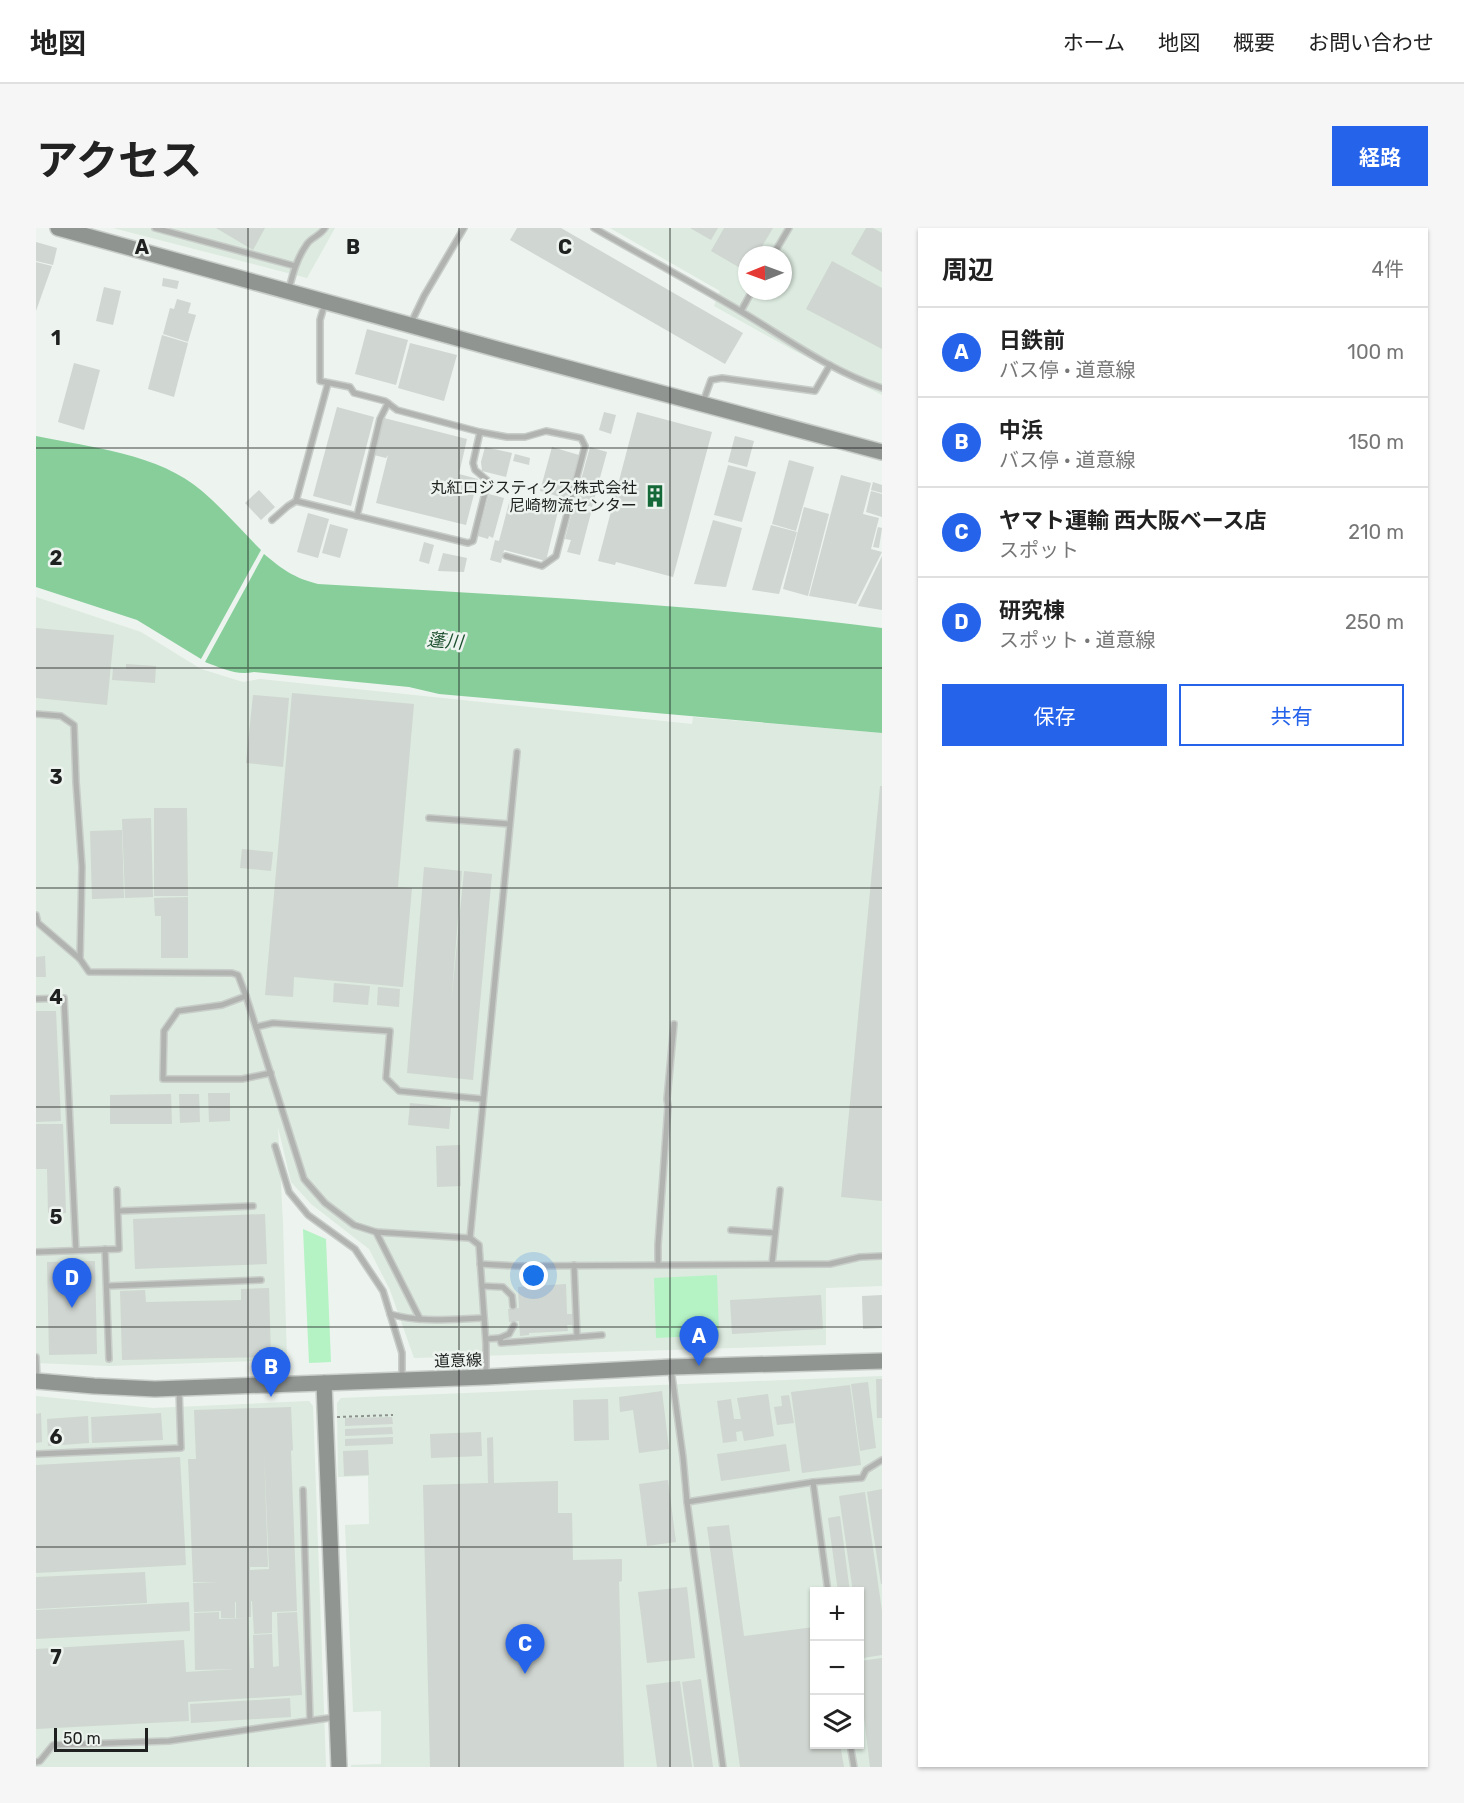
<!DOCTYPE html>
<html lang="ja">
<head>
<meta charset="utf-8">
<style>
  body { margin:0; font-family:Rubik,"Noto Sans JP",sans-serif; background:#f6f6f6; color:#222 }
  .controls { position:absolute; right:18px; bottom:18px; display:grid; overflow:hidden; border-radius:0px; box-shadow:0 2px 4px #0004 }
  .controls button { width:54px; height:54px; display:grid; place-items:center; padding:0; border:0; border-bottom:2px solid #e0e0e0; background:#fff; color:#222; font:30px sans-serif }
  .compass { position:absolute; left:702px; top:18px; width:54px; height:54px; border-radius:50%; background:#fff; box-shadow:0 2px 4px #0004; rotate:269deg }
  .scale { position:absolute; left:18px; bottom:15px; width:94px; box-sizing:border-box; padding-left:6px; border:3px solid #1f2120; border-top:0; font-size:16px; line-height:21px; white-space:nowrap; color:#1f2120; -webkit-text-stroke:4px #edf3ee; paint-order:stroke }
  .you { position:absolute; left:498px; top:1048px; width:21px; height:21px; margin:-15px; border:4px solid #fff; border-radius:50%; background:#1a73e8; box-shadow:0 0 0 9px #1a73e833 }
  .badge { display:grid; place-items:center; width:39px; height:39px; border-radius:50%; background:#2563eb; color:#fff; font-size:20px; font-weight:700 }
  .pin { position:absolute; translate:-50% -50px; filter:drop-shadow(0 2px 3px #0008) }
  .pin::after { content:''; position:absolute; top:32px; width:21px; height:18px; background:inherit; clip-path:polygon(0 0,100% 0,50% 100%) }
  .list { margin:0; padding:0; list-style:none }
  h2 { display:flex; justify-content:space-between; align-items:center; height:78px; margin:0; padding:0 24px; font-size:26px }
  h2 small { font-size:20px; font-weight:400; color:#767676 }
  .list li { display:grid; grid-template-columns:39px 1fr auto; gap:18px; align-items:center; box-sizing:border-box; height:90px; padding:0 24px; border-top:2px solid #e0e0e0 }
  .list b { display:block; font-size:22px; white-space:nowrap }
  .list p { margin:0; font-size:20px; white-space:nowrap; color:#767676 }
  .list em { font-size:20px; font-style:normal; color:#767676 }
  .actions { display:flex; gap:12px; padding:18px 24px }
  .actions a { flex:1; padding:14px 0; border:2px solid #2563eb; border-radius:0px; text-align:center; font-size:21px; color:#2563eb }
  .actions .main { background:#2563eb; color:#fff }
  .icon { flex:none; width:33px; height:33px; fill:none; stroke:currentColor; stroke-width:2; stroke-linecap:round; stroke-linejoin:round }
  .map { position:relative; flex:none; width:846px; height:1539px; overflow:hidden; border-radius:0px }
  header { display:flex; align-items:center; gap:36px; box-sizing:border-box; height:84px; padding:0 30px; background:#fff; border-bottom:2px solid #e0e0e0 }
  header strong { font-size:28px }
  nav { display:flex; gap:33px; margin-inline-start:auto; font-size:21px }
  .intro { display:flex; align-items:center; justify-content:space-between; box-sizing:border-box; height:144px; padding:0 36px }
  h1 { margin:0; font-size:42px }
  .button { padding:15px 27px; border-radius:0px; background:#2563eb; color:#fff; font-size:21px; font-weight:700 }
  main { display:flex; gap:36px; padding:0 36px }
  aside { flex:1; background:#fff; border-radius:0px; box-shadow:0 2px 4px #0004 }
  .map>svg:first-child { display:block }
  .built { fill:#dceadf; fill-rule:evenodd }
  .green { fill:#b5f3c5 }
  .water { fill:#87ce9b }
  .building { fill:#d0d6d1; fill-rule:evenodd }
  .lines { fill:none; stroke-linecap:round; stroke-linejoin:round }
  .lane-casing { stroke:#c8cdc9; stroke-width:8 }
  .secondary-casing { stroke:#c8cdc9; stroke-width:18 }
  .path { stroke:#8d918e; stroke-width:2; stroke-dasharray:3 3; stroke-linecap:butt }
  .lane { stroke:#b1b3b1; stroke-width:5 }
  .secondary { stroke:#919592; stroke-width:15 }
  .grid { fill:none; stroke:#1f2120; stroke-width:1.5; stroke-opacity:0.55 }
  .labels { text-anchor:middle; stroke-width:5; stroke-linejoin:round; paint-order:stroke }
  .poi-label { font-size:16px; fill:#1f2120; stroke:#edf3ee; text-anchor:end }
  .street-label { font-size:16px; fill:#1f2120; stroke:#edf3ee }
  .water-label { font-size:18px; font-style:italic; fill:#1a4e2d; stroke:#edf3ee }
  .grid-label { font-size:20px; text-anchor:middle; font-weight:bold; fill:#1f2120; stroke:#edf3ee; stroke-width:5; stroke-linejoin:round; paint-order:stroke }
</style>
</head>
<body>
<header>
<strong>地図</strong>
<nav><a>ホーム</a><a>地図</a><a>概要</a><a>お問い合わせ</a></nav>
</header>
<div class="intro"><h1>アクセス</h1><a class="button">経路</a></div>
<main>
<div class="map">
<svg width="846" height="1539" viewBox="0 0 846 1539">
  <rect width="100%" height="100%" fill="#edf3ee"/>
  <g class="built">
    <path d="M77,0h222l-28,50z"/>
    <path d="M574,0h272v167l-91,-46 -77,-43 6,-15zM711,27h36v36h-36z"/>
    <path d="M0,369l105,35 60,37 42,13 17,-3 432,45 1,-7 189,16v553l-56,2v57l-412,13 -24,-68 -21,-41 -58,-45 -20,-22 -13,-55 5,97 4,136 -178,6 -73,-3z"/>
    <path d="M846,1148v391h-531v-2l30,-1v-53l-28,1 -8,-187 24,-1 -1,-48 -30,1 -1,-74 4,-5zM778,1364h46v152h-46z"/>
    <path d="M0,1168l117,12 156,-7 4,5 13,361h-290z"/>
  </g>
  <g class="green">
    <path d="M267,1001l23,10 5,123 -22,1z"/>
    <path d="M681,1047l2,60 -63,3 -2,-60z"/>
  </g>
  <g class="water">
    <path d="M0,208c53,11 124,18 166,55 21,18 40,40 59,59l-60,109 -64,-39 -101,-33z"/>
    <path d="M228,326c18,15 30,24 54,30 188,11 377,20 564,44v105l-443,-39 -30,-7 -155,-15c-18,4 -32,-4 -49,-10z"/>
  </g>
  <g class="building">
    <path d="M180,0h49l-12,22z"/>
    <path d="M481,0h44l182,105 -18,31 -215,-124z"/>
    <path d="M654,0h28l-7,12z"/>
    <path d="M688,0h49l-16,27h-10v17l-36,-21z"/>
    <path d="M830,0h7l9,5v39l-31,-18z"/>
    <path d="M0,14l21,6 -4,17 -17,-4z"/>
    <path d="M796,33l50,27v61l-76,-40z"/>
    <path d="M0,34l16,4 -16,45z"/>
    <path d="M127,50l16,3 -2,8 -15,-3z"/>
    <path d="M68,59l17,4 -8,34 -17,-4z"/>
    <path d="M141,71l14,4 -3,10 8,2 -8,27 -25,-8 7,-26 4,1z"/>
    <path d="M331,101l41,11 -12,45 -41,-11z"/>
    <path d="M126,107l26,8 -14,54 -26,-8z"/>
    <path d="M374,115l47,12 -13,46 -46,-13z"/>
    <path d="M38,135l26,7 -16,60 -26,-8z"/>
    <path d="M301,179l37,10 -23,89 -38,-10z"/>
    <path d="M568,184l12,3 -5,19 -12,-4z"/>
    <path d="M601,184l75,20 -39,145 -57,-15 -1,3 -17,-4z"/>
    <path d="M348,190l83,21 -8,35 19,5 -12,46 -90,-22 12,-48 -2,3 -12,-3z"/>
    <path d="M699,208l19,5 -7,26 -19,-5z"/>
    <path d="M449,219l27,6 -6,24 -24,-6 -1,-9z"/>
    <path d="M516,219l27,8 -12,44 -27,-8z"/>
    <path d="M554,219l17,5 -15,55 -17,-5z"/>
    <path d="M479,226l15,4 -1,7 -16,-4z"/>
    <path d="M753,232l25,7 -18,64 -24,-7z"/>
    <path d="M692,237l28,7 -14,50 -28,-7z"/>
    <path d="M805,247l30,8 -8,31 16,4 -8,31 11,3 -26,52 -47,-8z"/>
    <path d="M837,254l9,3v8l-11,-3z"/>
    <path d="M223,262l16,17 -14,13 -16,-17z"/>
    <path d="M835,263l11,3v23l-16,-5z"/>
    <path d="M453,266l15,4 -11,40 -4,-2 -1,3 -10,-3z"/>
    <path d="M474,271l48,12 -12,50 -42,-11 -3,13 -11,-3 5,-20 4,1z"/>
    <path d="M538,276l18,5 -12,46 -13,-3 4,-12 -6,-1z"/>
    <path d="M768,279l25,7 -21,82 -25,-7z"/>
    <path d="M272,285l21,6 -11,39 -21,-6z"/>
    <path d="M677,292l29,8 -16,59 -32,-3z"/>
    <path d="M294,296l18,5 -8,29 -18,-5z"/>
    <path d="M735,297l26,7 -18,62 -27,-4z"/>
    <path d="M842,299l4,1 -3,20 -6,-1z"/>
    <path d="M388,314l10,3 -5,19 -10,-3z"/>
    <path d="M407,325l24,5 -3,14 -26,-1z"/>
    <path d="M846,328v54l-24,-4z"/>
    <path d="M0,400l78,7 -7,70 -71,-7z"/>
    <path d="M90,436l30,2 -1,17 -43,-3 1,-12 13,1z"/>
    <path d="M256,465l122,11 -16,183 14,1 -9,99 -109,-10 -1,20 -28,-2z"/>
    <path d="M217,467l36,3 -6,69 -37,-4z"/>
    <path d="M844,558h2v415l-41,-4z"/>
    <path d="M118,580h33l1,88h-34z"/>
    <path d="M115,590l2,79 -28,1 -3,-79z"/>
    <path d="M86,602l2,68 -32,1 -2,-68z"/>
    <path d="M206,621l31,3 -2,19 -31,-3z"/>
    <path d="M388,639l38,4 -11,133 13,-133 28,3 -19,206 -66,-7z"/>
    <path d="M152,669v61h-27v-42h-6l-1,-18z"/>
    <path d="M9,728l1,21h-10v-20z"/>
    <path d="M298,755l36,3 -2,19 -35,-3z"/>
    <path d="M342,759l22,2 -1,18 -22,-2z"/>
    <path d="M0,783h20l5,110 -25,1z"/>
    <path d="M172,865h22v28l-21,1z"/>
    <path d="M135,866l1,30h-62v-29z"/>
    <path d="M143,866h20l1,28 -20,1z"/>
    <path d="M374,875l41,4 -2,22 -41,-4z"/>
    <path d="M0,896h27l3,89h-18l-1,-44h-11z"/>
    <path d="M424,917l1,41 -24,1 -1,-41z"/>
    <path d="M229,986l2,50 -132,5 -2,-50z"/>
    <path d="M59,1033l2,93 -48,1 -2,-93z"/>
    <path d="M530,1056l1,30h6v11h-6l1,6 -39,2v2l-9,1 -1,-15 -10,1 -1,-13 11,-1 -1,-21z"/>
    <path d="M233,1060l2,69 -149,3 -2,-69 25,-1 1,12 95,-2v-11z"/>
    <path d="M785,1067l2,34 -91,5 -2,-34z"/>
    <path d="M846,1067v33l-19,1 -1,-33z"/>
    <path d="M840,1151h6v39h-5z"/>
    <path d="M832,1154l8,66 -16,3 -9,-67z"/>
    <path d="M814,1157l11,80 -59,8 -11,-81z"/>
    <path d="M626,1163l7,58 -30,4 -6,-43 -13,2 -1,-15z"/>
    <path d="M732,1166l6,42 -30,5 -2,-10 -6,1 1,9 -14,2 -6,-42 14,-2 3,20h7l-4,-21z"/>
    <path d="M753,1167l5,28 -17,2 -3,-18 8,-1 -1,-10z"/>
    <path d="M572,1171l1,41 -35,1 -1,-41z"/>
    <path d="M255,1179l2,43 -2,1 6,160 -25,1v21l-18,1 -2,-33h-1v16h-3l2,51h4l-1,-33 19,-1 1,33 6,-1 -2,-53 20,-1 5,83 -114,7 1,19 -153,8v-80l148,-9 2,32 49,-3 -40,1 -1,-57 25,-1v7l27,-1h-10v-16h-1v16h-14v-7l-27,1 -1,-29 26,-1h-26l-5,-123h8l-2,-49zM228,1223l5,118 -19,1v-3h18z"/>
    <path d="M5,1185l1,29 -6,1v-29z"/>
    <path d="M125,1185l2,27 -71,3 -1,-26z"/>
    <path d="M52,1188l1,27 -41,3 -1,-27z"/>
    <path d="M356,1189l1,7 -48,2v-8z"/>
    <path d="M356,1199l1,7 -48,2v-7z"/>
    <path d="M445,1204l1,24 -51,2 -1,-24z"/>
    <path d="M357,1209v7l-48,2v-7z"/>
    <path d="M457,1209l1,46 64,-2v32h14l1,47 49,-1v22l-3,1 5,185h-194l-7,-282 65,-2 -1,-45z"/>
    <path d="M750,1216l4,27 -69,10 -4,-27z"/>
    <path d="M332,1222l1,25 -25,1 -1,-25z"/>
    <path d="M144,1229l6,108 -150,8v-108z"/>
    <path d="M632,1252l8,62 -29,4 -8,-62z"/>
    <path d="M846,1261v95h-1l-14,-92z"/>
    <path d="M829,1264l17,119v44l-19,3 -3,-21v-45h-7l-14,-96z"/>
    <path d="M804,1288l10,76h-12l-10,-74z"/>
    <path d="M693,1297l15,111 70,-9v117h26l4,23h-104l-33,-240z"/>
    <path d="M109,1344l2,31 -111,6v-32z"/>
    <path d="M651,1359l8,71 -48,5 -9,-71z"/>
    <path d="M153,1374l1,29 -154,8v-29z"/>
    <path d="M846,1430v109h-12l-10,-83v-23z"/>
    <path d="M665,1451l12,88h-19l-12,-85z"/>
    <path d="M644,1453l12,86h-35l-11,-82z"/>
    <path d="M254,1470l1,19 -100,6 -1,-19z"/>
  </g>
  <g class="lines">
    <g class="lane-casing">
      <g id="lane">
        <path d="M119,0l140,38"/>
        <path d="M558,0c49,28 99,55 148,84 45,27 89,59 140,76"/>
        <path d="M737,27l16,-27"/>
        <path d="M253,61c4,-16 8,-31 18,-45 5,-7 13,-8 18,-16"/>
        <path d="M289,75l-5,17v61l30,6 4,6 31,8 12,9 83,22 27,5h18l21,-6 35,7 4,8 -29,110 -14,10 -36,-10"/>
        <path d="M705,83l11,-20"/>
        <path d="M375,95l13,-27 40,-68"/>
        <path d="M667,174l8,-22 11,-2 93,13 15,-26"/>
        <path d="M260,273l172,42 5,-2 15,-60 -13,-11 -2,-7 7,-31"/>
        <path d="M321,288l23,-97 8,-16"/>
        <path d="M236,292l16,-14 8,-5 32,-118"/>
        <path d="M0,486l25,2 13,9 2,57 6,85 -2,92"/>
        <path d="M393,590l80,6"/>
        <path d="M0,687l2,8 42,36 9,13 143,1 6,2 8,21 58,183 21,24 29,22 22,7 94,6 9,7 7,99v31"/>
        <path d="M210,768l-24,9 -44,6 -14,20 -1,48h79l29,-6"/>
        <path d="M0,771l28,-1 12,252"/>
        <path d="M220,799l17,-4 117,8 -4,47 13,13 84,8"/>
        <path d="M239,918l14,46 19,23 47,34 28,42 19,62v26"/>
        <path d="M82,983l135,-5"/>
        <path d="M695,1002l44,3"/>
        <path d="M340,1004l44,87"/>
        <path d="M434,1010l47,-486"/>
        <path d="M69,1021l4,110"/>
        <path d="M0,1024l83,-3 -2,-59"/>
        <path d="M444,1036l37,2 313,-2 30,-7 22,-1"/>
        <path d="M736,1036l8,-74"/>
        <path d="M538,1037l3,72"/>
        <path d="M622,1037v-20l10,-139 -1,-7 7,-75"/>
        <path d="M71,1058l154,-6"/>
        <path d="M446,1058l21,1 9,9 1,10"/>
        <path d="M354,1086c30,9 63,5 94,4"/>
        <path d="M464,1110l9,-4 5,-9"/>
        <path d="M450,1111l14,-1 1,5 101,-8"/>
        <path d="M0,1129l1,22"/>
        <path d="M635,1141l12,88 4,45 36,265"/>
        <path d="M0,1226l145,-6 -2,-59"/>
        <path d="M777,1254l15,110"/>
        <path d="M267,1262l7,230"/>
        <path d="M651,1274l126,-20 49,-4 4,-8 16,-10"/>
        <path d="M814,1516l4,23"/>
        <path d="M0,1534l4,-1 13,-16 116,-4 167,-24"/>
      </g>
    </g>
    <g class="secondary-casing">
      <g id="secondary">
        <path d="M22,0l446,123 378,101"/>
        <path d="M0,1153l58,5 61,3 331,-12 185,-10 211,-6"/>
        <path d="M288,1155l15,384"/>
      </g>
    </g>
    <path class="path" d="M301,1189l56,-2"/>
    <use href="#lane" class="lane"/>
    <use href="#secondary" class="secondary"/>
  </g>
  <path class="grid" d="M212,0v1539M423,0v1539M634,0v1539M0,220h846M0,440h846M0,660h846M0,879h846M0,1099h846M0,1319h846"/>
  <defs>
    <g id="building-bare" transform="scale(1.8)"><path d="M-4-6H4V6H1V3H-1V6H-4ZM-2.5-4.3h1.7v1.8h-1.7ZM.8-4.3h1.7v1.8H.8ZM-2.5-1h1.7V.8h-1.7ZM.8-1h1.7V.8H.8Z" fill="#156838" stroke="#edf3ee" stroke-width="2.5" paint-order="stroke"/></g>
  </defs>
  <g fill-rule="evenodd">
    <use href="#building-bare" x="619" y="268"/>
  </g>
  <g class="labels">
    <g class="poi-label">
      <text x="601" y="265">丸紅ロジスティクス株式会社<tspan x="601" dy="18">尼崎物流センター</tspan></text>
    </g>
    <g class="street-label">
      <text transform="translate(422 1132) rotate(-2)" y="6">道意線</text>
    </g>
    <g class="water-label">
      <text transform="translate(409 413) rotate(5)" y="6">蓬川</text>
    </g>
  </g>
  <g class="grid-label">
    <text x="106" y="26">A</text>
    <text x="317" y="26">B</text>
    <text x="529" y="26">C</text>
    <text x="20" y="117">1</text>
    <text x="20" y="337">2</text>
    <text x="20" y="556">3</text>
    <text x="20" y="776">4</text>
    <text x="20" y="996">5</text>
    <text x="20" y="1216">6</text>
    <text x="20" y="1436">7</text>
  </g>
</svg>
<div class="controls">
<button>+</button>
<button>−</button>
<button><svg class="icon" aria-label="layers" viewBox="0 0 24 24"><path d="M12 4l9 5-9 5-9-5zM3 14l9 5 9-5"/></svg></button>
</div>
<svg class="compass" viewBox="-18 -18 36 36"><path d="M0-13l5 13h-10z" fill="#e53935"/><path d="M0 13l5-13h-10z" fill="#767676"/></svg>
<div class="scale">50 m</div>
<div class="you"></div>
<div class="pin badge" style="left:663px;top:1138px">A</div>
<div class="pin badge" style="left:235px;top:1169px">B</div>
<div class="pin badge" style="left:489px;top:1446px">C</div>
<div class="pin badge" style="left:36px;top:1080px">D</div>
</div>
<aside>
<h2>周辺<small>4件</small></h2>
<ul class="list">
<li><span class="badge">A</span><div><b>日鉄前</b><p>バス停 · 道意線</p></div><em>100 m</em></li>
<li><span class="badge">B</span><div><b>中浜</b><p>バス停 · 道意線</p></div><em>150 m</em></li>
<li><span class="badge">C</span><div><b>ヤマト運輸 西大阪ベース店</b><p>スポット</p></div><em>210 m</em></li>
<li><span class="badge">D</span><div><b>研究棟</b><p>スポット · 道意線</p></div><em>250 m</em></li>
</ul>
<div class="actions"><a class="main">保存</a><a>共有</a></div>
</aside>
</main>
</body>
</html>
